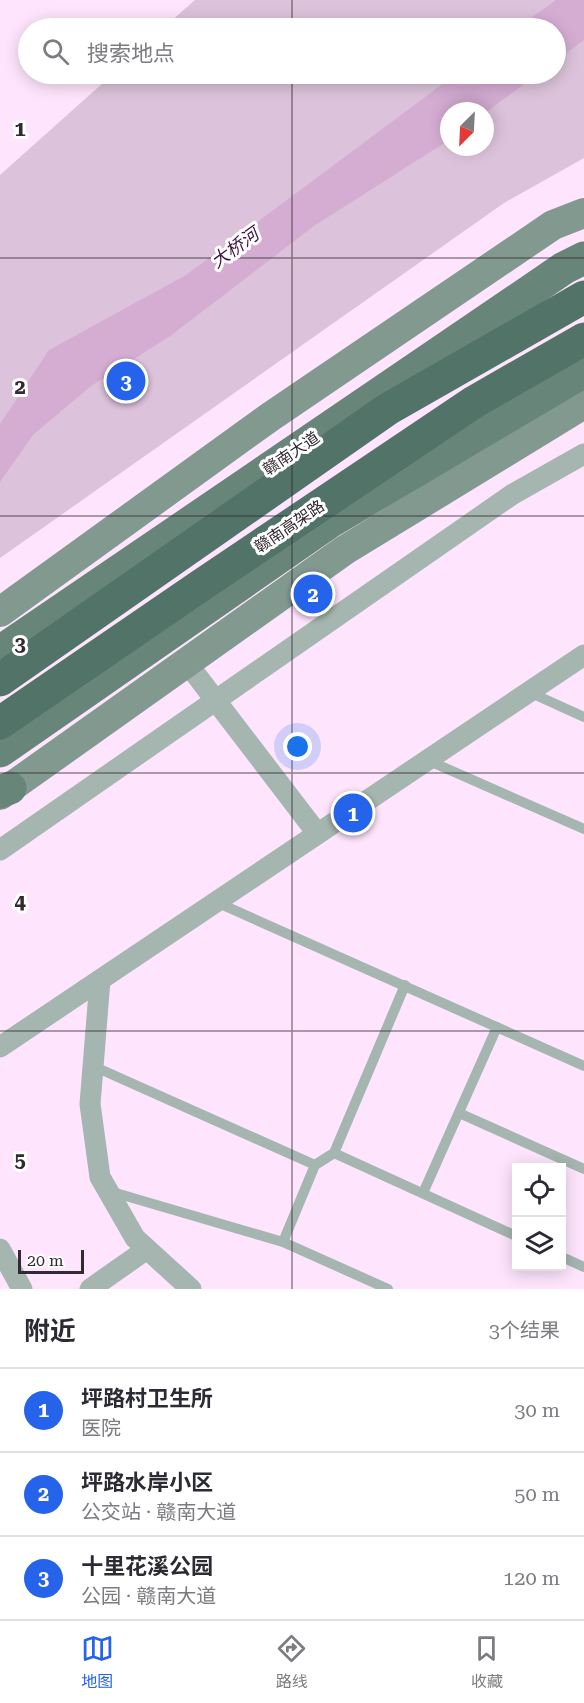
<!DOCTYPE html>
<html lang="zh">
<head>
<meta charset="utf-8">
<style>
  body { margin:0; font-family:"Roboto Serif","Noto Sans SC",serif; background:#f7f7f7; color:#2b2b33 }
  .controls { position:absolute; right:18px; bottom:18px; display:grid; overflow:hidden; border-radius:0px; box-shadow:0 3px 15px #0003 }
  .controls button { width:54px; height:54px; display:grid; place-items:center; padding:0; border:0; border-bottom:2px solid #e1e1e2; background:#fff; color:#2b2b33; font:30px sans-serif }
  .compass { position:absolute; left:440px; top:102px; width:54px; height:54px; border-radius:50%; background:#fff; box-shadow:0 3px 15px #0003; rotate:204deg }
  .scale { position:absolute; left:18px; bottom:15px; width:66px; box-sizing:border-box; padding-left:6px; border:3px solid #332932; border-top:0; font-size:16px; line-height:21px; white-space:nowrap; color:#332932; -webkit-text-stroke:4px #fff; paint-order:stroke }
  .you { position:absolute; left:298px; top:747px; width:21px; height:21px; margin:-15px; border:4px solid #fff; border-radius:50%; background:#1a73e8; box-shadow:0 0 0 9px #1a73e833 }
  .badge { display:grid; place-items:center; width:39px; height:39px; border-radius:50%; background:#2563eb; color:#fff; font-size:20px; font-weight:700 }
  .pin { position:absolute; translate:-50% -50%; border:3px solid #fff; box-shadow:0 2px 6px #0006 }
  .list { margin:0; padding:0; list-style:none }
  h2 { display:flex; justify-content:space-between; align-items:center; height:78px; margin:0; padding:0 24px; font-size:26px }
  h2 small { font-size:20px; font-weight:400; color:#7c7c81 }
  .list li { display:grid; grid-template-columns:39px 1fr auto; gap:18px; align-items:center; box-sizing:border-box; height:84px; padding:0 24px; border-top:2px solid #e1e1e2 }
  .list b { display:block; font-size:22px; white-space:nowrap }
  .list p { margin:0; font-size:20px; white-space:nowrap; color:#7c7c81 }
  .list em { font-size:20px; font-style:normal; color:#7c7c81 }
  .icon { flex:none; width:33px; height:33px; fill:none; stroke:currentColor; stroke-width:2; stroke-linecap:round; stroke-linejoin:round }
  .map { position:relative; flex:none; width:584px; height:1289px; overflow:hidden }
  .search { position:absolute; background:#fff; box-shadow:0 3px 15px #0003; left:18px; right:18px; top:18px; height:66px; display:flex; align-items:center; gap:15px; box-sizing:border-box; padding:0 21px; border-radius:33px; color:#7c7c81; font-size:22px }
  .sheet { height:330px; background:#fff }
  nav { display:flex; justify-content:space-around; align-items:center; box-sizing:border-box; height:84px; border-top:2px solid #e1e1e2; background:#fff; font-size:16px; color:#7c7c81 }
  nav a { display:grid; justify-items:center; gap:3px }
  nav .on { color:#2563eb }
  .map>svg:first-child { display:block }
  .green { fill:#dcc3db; fill-rule:evenodd }
  .water { fill:#d5add3 }
  .lines { fill:none; stroke-linecap:round; stroke-linejoin:round }
  .lane { stroke:#a5b5af; stroke-width:10 }
  .street { stroke:#a5b5af; stroke-width:21 }
  .secondary { stroke:#829990; stroke-width:30 }
  .primary { stroke:#68857a; stroke-width:33 }
  .highway { stroke:#527368; stroke-width:33 }
  .grid { fill:none; stroke:#332932; stroke-width:1.5; stroke-opacity:0.55 }
  .labels { text-anchor:middle; stroke-width:6; stroke-linejoin:round; paint-order:stroke }
  .street-label { font-size:16px; fill:#332932; stroke:#fff }
  .water-label { font-size:18px; font-style:italic; fill:#421343; stroke:#fff }
  .grid-label { font-size:20px; text-anchor:middle; font-weight:bold; fill:#332932; stroke:#fff; stroke-width:6; stroke-linejoin:round; paint-order:stroke }
</style>
</head>
<body>
<div class="map">
<svg width="584" height="1289" viewBox="0 0 584 1289">
  <rect width="100%" height="100%" fill="#fee5fd"/>
  <path class="green" d="M195,0h389v158l-80,45 -504,355v-383l113,-101h443v-46h-393zM449,111h36v36h-36z"/>
  <g class="water">
    <path d="M556,0h28v40l-28,21v-33h-39z"/>
    <path d="M456,74h82l-53,39v-2h-36v29l-135,86 -145,111 -78,49 -58,49 -33,47v-58l49,-74 137,-75z"/>
  </g>
  <g class="lines">
    <g class="lane">
      <path d="M529,692l55,25"/>
      <path d="M427,760l157,69"/>
      <path d="M216,902l368,164"/>
      <path d="M93,1066l222,99 19,-12 182,83"/>
      <path d="M459,1113l125,56"/>
      <path d="M109,1191l174,51 105,47"/>
      <path d="M423,1193l74,-166"/>
      <path d="M283,1242l32,-77 19,-12 71,-168"/>
      <path d="M562,1257l22,10"/>
    </g>
    <g class="street">
      <path d="M187,663l130,170"/>
      <path d="M0,850l513,-356 71,-40"/>
      <path d="M100,980l-10,124 10,73 35,61 56,51"/>
      <path d="M0,1047l584,-392"/>
      <path d="M0,1249l22,40"/>
      <path d="M90,1289l57,-40"/>
    </g>
    <g class="secondary">
      <path d="M0,612l270,-195 283,-192 31,-12"/>
      <path d="M0,795l345,-245 239,-146"/>
    </g>
    <g class="primary">
      <path d="M0,652l564,-384 20,-10"/>
      <path d="M0,751l331,-230 253,-150"/>
      <path d="M0,792l10,-4"/>
    </g>
    <g class="highway">
      <path d="M0,680l388,-271 196,-112"/>
      <path d="M0,723l200,-137 274,-184 110,-63"/>
    </g>
  </g>
  <path class="grid" d="M292,0v28M292,74v1215M0,258h584M0,516h584M0,773h584M0,1031h584"/>
  <g class="labels">
    <g class="street-label">
      <text transform="translate(291 453) rotate(-34)" y="6">赣南大道</text>
      <text transform="translate(289 526) rotate(-34)" y="6">赣南高架路</text>
    </g>
    <g class="water-label">
      <text transform="translate(235 248) rotate(-36)" y="6">大桥河</text>
    </g>
  </g>
  <g class="grid-label">
    <text x="20" y="136">1</text>
    <text x="20" y="394">2</text>
    <text x="20" y="651">3</text>
    <text x="20" y="909">4</text>
    <text x="20" y="1167">5</text>
  </g>
</svg>
<div class="controls">
<button><svg class="icon" aria-label="locate" viewBox="0 0 24 24"><circle cx="12" cy="12" r="6"/><path d="M12 2v4M12 18v4M2 12h4M18 12h4"/></svg></button>
<button><svg class="icon" aria-label="layers" viewBox="0 0 24 24"><path d="M12 4l9 5-9 5-9-5zM3 14l9 5 9-5"/></svg></button>
</div>
<svg class="compass" viewBox="-18 -18 36 36"><path d="M0-13l5 13h-10z" fill="#e53935"/><path d="M0 13l5-13h-10z" fill="#7c7c81"/></svg>
<div class="scale">20 m</div>
<div class="you"></div>
<div class="pin badge" style="left:353px;top:813px">1</div>
<div class="pin badge" style="left:313px;top:594px">2</div>
<div class="pin badge" style="left:126px;top:381px">3</div>
<div class="search"><svg class="icon" aria-label="search" viewBox="0 0 24 24"><circle cx="10" cy="10" r="6"/><path d="M15 15l6 6"/></svg>搜索地点</div>
</div>
<section class="sheet">
<h2>附近<small>3个结果</small></h2>
<ul class="list">
<li><span class="badge">1</span><div><b>坪路村卫生所</b><p>医院</p></div><em>30 m</em></li>
<li><span class="badge">2</span><div><b>坪路水岸小区</b><p>公交站 · 赣南大道</p></div><em>50 m</em></li>
<li><span class="badge">3</span><div><b>十里花溪公园</b><p>公园 · 赣南大道</p></div><em>120 m</em></li>
</ul>
</section>
<nav>
<a class="on"><svg class="icon" aria-label="map" viewBox="0 0 24 24"><path d="M3 6l6-2 6 2 6-2v14l-6 2-6-2-6 2zM9 4v14M15 6v14"/></svg>地图</a>
<a><svg class="icon" aria-label="directions" viewBox="0 0 24 24"><path d="M12 3l9 9-9 9-9-9zM9 14v-3h6M13 9l2 2-2 2"/></svg>路线</a>
<a><svg class="icon" aria-label="saved" viewBox="0 0 24 24"><path d="M7 4h10v16l-5-4-5 4z"/></svg>收藏</a>
</nav>
</body>
</html>
